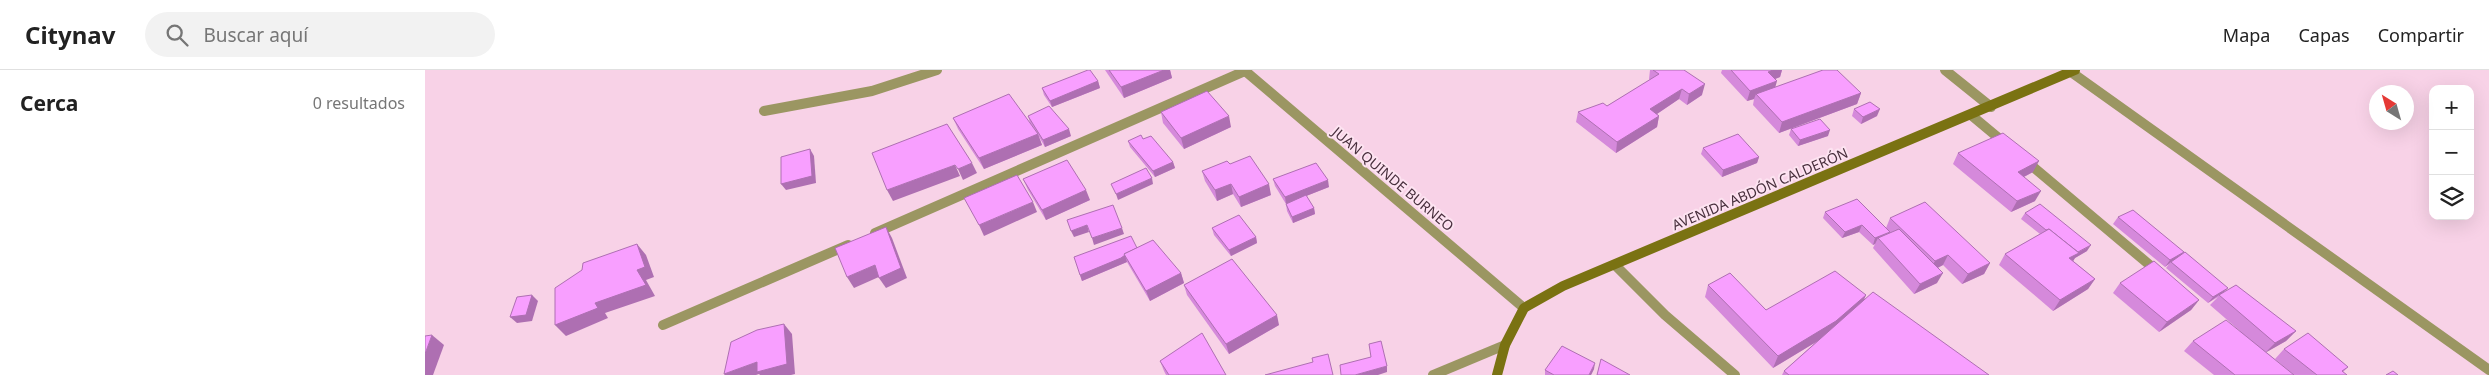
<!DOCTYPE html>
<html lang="es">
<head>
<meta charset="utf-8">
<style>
  body { margin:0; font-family:"Noto Sans",sans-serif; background:#f2f2f2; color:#222 }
  .controls { position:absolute; right:15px; top:15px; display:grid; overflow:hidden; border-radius:10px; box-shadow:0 5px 20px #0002 }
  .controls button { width:45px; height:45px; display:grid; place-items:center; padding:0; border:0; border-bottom:1px solid #e0e0e0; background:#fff; color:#222; font:25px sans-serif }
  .compass { position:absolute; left:1944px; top:15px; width:45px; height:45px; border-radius:50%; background:#fff; box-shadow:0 5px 20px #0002; rotate:323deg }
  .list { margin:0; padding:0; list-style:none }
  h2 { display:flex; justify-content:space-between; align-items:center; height:65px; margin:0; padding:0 20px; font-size:21px }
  h2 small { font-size:16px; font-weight:400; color:#767676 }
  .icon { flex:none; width:28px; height:28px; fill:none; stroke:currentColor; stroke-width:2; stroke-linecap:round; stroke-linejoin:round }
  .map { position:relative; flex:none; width:2064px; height:305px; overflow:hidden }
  header { display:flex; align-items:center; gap:30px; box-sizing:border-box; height:70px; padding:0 25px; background:#fff; border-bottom:1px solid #e0e0e0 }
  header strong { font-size:24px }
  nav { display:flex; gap:28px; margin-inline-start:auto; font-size:18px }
  .search { width:350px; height:45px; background:#f2f2f2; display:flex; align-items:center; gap:12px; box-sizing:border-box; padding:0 18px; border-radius:28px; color:#767676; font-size:19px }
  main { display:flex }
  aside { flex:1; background:#fff }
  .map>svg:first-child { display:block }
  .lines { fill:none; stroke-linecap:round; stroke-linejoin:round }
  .lane { stroke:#9b9662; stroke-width:10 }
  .street { stroke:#9b9662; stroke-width:10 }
  .secondary { stroke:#7a7212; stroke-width:10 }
  .wall { fill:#d589db }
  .shaded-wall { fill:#ae6fb2 }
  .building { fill:#f89fff; stroke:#ae6fb2 }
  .labels { text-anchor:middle; stroke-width:4; stroke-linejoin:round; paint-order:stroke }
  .street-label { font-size:14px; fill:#482f3d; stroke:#fde3f1 }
</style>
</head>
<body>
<header>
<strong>Citynav</strong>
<div class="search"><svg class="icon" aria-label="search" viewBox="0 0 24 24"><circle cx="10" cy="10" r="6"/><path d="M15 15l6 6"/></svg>Buscar aquí</div>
<nav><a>Mapa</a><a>Capas</a><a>Compartir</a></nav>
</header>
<main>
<aside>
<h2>Cerca<small>0 resultados</small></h2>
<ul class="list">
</ul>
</aside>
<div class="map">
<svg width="2064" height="305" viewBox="0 0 2064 305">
  <rect width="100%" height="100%" fill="#f8d2e7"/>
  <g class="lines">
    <g class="lane">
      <path d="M339,41l108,-20 65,-21"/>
      <path d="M1190,195l50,50 70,60"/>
      <path d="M1008,305l72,-30"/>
    </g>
    <g class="street">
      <path d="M819,0l280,238"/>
      <path d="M1520,0l46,37"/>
      <path d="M1646,2l418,298"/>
      <path d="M1546,45l36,30"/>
      <path d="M1601,91l132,111"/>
      <path d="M450,163l370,-162"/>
      <path d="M238,255l185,-80"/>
    </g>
    <path class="secondary" d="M1072,305l8,-30 19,-37 39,-22 512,-216"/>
  </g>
  <g class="wall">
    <path d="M680,0h65l2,8 -48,20z"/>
    <path d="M1225,0h34l18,25 -15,10 -8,-6 -22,15 2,2 -2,11 -41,26 -40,-31 2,-10 29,-6 43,-26 -1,-1z"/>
    <path d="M1297,0h60l-2,7 -5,2v8l86,6 -4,11 -78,29 -26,-28 1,-6 -7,2 -26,-28z"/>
    <path d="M673,11l2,7 -48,19 -8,-12 -2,-7z"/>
    <path d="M1429,39l23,7 -16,8 -9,-8z"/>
    <path d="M736,42l70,15 -47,22 -21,-26z"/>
    <path d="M603,46l43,20 -26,11 -7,-12 4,10 -58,24 -26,-40 -5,-11 83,14 -6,-9z"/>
    <path d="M1366,59l37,7 -30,10 -9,-11z"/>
    <path d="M718,69l30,23 2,6 -20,9 -25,-30 -2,-6z"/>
    <path d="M1278,78l56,9 -2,6 -35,14 -21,-23z"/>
    <path d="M1533,83l75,19 -9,5 11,24 -24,11 -58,-48z"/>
    <path d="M805,94l41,31 -30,12 -8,-13 -16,7 -12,-20 -3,-10z"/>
    <path d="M598,109l67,21 -44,20 -18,-30z"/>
    <path d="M848,109l56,8 -23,9 8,12 1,6 -22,9 -6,-12 -1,-7 8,-3 -8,3 -11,-18z"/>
    <path d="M1400,142l61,16 4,-10 100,45 -6,11 -22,10 -19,-19 -5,3 -1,15 -23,11 -41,-46 2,-4 -2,1 -14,-13 -17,6 -19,-20z"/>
    <path d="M1600,143l62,38 -12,7 -2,3 22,18 -7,10 -35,22 -54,-46 6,-11 35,-20 -19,-15z"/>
    <path d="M1693,147l66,35 -2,3 41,38 73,38 -10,10 -20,11 28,23h-80l-30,-24 9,-10 47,-10 -30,-26 8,-8 -10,6 -42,-35 3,-4 -4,3 -52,-43z"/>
    <path d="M787,158l44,9 1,6 -26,13 -17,-21z"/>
    <path d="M712,178l44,25 3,10 -34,18 -23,-39 -45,19 -2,-6z"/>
    <path d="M1695,213l79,17 -8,10 -32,22 -46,-39z"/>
    <path d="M759,215l95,40 -50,29 -42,-59z"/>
    <path d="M1283,215l58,25 100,-15 -2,4 125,76h-207l2,-4 32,-29 -43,26 -68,-71z"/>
    <path d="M1859,279l64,18 -5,5 4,3h-53l-19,-16z"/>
    <path d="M735,291l66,14h-60l-2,-4z"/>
    <path d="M1169,299l-3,6h-46v-5z"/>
  </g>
  <g class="shaded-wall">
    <path d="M739,0h6l2,8 -48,20 -3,-11z"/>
    <path d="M1348,0h9l-2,7 -15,6 3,-11z"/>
    <path d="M673,11l2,7 -48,19 -2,-6z"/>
    <path d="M1352,11l-3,11 -18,2 -2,5 -7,2 3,-10z"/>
    <path d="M1280,14l-3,11 -15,10 2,-11z"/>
    <path d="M1257,19l-3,10 -31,21 2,-11z"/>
    <path d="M1436,23l-4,11 -78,29 3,-11z"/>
    <path d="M1455,39l-3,7 -16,8 2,-7z"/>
    <path d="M804,46l2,11 -47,22 -3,-11z"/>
    <path d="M1234,46l-2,11 -41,26 1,-11z"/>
    <path d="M644,59l2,7 -26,11 -2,-7z"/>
    <path d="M1405,60l-2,6 -30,10 2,-6z"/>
    <path d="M613,64l4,11 -58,24 -5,-11z"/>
    <path d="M385,79l4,7 2,27 -30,7 -5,-6z"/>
    <path d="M1334,87l-2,6 -35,14 1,-7z"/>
    <path d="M1614,91l-6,11 -21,11 6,-11z"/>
    <path d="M748,92l2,6 -20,9 -2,-6z"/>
    <path d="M547,93l5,10 -14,7 -5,-11z"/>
    <path d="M530,95l5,11 -67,25 -6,-11z"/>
    <path d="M727,108l1,6 -35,16 -2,-6z"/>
    <path d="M903,110l1,7 -43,17 -1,-7z"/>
    <path d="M806,114l2,10 -16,7 -2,-11z"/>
    <path d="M844,114l2,11 -30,12 -2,-10z"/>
    <path d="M661,120l4,10 -44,20 -4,-10z"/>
    <path d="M1616,121l-6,10 -24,11 6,-11z"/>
    <path d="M608,132l4,10 -53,24 -5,-11z"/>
    <path d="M889,138l1,6 -22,9 -1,-6z"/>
    <path d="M662,155l2,7 -15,5 -3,-6z"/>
    <path d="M1437,155l-3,7 -17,6 3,-6z"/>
    <path d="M461,157l6,11 15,40 -21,10 -7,-10z"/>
    <path d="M697,158l2,6 -30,11 -2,-7z"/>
    <path d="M1465,162l-12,6 -3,6 -2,1 2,-7z"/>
    <path d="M831,167l1,6 -26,13 -2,-6z"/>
    <path d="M212,174l9,11 8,22 -8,3 9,16 -50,17 3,5 -42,18 -11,-11 40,-22 42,-33z"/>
    <path d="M1666,175l-4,6 -12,7 -3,5 -3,-5z"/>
    <path d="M1759,182l-5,6 -8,4 -6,5 5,-7z"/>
    <path d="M700,185l2,7 -45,19 -2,-6z"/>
    <path d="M1523,185l-5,10 -14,7 6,-11z"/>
    <path d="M1565,193l-6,11 -22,10 6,-10z"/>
    <path d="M450,195l6,11 -27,12 -7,-11z"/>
    <path d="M756,203l3,10 -34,18 -4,-10z"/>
    <path d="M1518,203l-6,10 -23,11 6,-10z"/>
    <path d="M1670,209l-7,10 -35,22 7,-11z"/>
    <path d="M1803,218l-6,6 -3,1 -11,8 5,-6z"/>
    <path d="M107,225l6,6 -6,20 -15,2 -7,-6z"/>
    <path d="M1441,225l-5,12 -30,26 -58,35 5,-12z"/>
    <path d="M1774,230l-8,10 -32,22 8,-10z"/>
    <path d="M852,245l2,10 -50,29 -3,-10z"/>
    <path d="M359,254l8,10 3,40 -4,1h-31l-1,-1 -3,1h-31l-1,-1 33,-12z"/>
    <path d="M1871,261l-10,10 -21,12 10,-10z"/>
    <path d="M7,265l12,10 -11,30h-8v-21z"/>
    <path d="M1170,293l-1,6 -3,6h-2z"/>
    <path d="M962,296v6l-9,3h-23z"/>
  </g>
  <g class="building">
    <path d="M663,0h2l8,11 -48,20 -8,-13z"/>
    <path d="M684,0h55l-43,17z"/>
    <path d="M1228,0h31l21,14 -16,10 -7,-5 -32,20 9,7 -42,26 -39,-30 25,-9 4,3 52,-32z"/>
    <path d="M1306,0h42l-5,2 9,9 -27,10z"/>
    <path d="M1398,0h14l24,23 -79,29 -26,-28z"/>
    <path d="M782,21l22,25 -48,22 -20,-26z"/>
    <path d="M584,24l29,40 -59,24 -26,-40z"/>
    <path d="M1445,32l10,7 -17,8 -9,-8z"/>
    <path d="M624,36l20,23 -26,11 -15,-24z"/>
    <path d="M1395,49l10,11 -30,10 -9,-11z"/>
    <path d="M522,54l25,39 -14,6 -3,-4 -68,25 -15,-37z"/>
    <path d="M1578,63l36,28 -21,11 23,19 -24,10 -59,-48z"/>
    <path d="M1313,64l21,23 -36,13 -20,-22z"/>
    <path d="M716,65l2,4 8,-3 22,26 -20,9 -25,-30z"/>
    <path d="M385,79l2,27 -31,8v-27z"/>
    <path d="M825,86l19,28 -30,13 -8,-13 -16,6 -13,-19 25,-10 3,3z"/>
    <path d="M642,90l19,30 -44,20 -19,-31z"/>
    <path d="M891,93l12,17 -43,17 -12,-18z"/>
    <path d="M721,98l6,10 -36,16 -5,-10z"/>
    <path d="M592,105l16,27 -54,23 -15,-27z"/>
    <path d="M881,125l8,13 -22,9 -6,-13z"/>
    <path d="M1432,129l33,33 -15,6 -13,-13 -17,7 -20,-20z"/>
    <path d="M1500,132l65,61 -22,11 -20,-19 -13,6 -45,-43z"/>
    <path d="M1615,134l51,41 -13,7 -29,-23 -3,1 -21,-17z"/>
    <path d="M688,135l9,23 -30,10 -5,-13 -16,6 -4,-11z"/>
    <path d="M1708,140l51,42 -14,8 -52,-43z"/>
    <path d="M814,145l17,22 -27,13 -17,-22z"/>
    <path d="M461,157l15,41 -22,10 -4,-13 -28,12 -12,-29z"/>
    <path d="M1474,159l44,44 -23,11 -42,-46z"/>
    <path d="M1624,159l30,24 -10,5 26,21 -35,21 -55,-46z"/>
    <path d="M706,166l6,12 -13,6 1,1 -4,3 -41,17 -6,-18z"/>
    <path d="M728,170l28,33 -35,18 -22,-37z"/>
    <path d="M212,174l8,23 -8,3 9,15 -51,18 3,5 -43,17v-37l27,-18 1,-7z"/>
    <path d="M1760,182l43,36 -15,9 -42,-35z"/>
    <path d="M807,189l45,56 -51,29 -42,-59z"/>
    <path d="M1729,191l45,39 -32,22 -47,-39z"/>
    <path d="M1410,201l31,24 -30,26 -58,35 -70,-71 22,-12 36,37z"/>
    <path d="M1811,215l60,46 -21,12 -56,-48z"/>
    <path d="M1448,222l116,83h-200l-5,-4z"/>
    <path d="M107,225l-6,20 -16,2 7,-20z"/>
    <path d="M1801,250l68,55h-59l-42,-34z"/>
    <path d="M359,254l3,40 -30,8v-10l-33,12 7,-32 26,-12z"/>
    <path d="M777,263l24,42h-57l-9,-14z"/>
    <path d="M1883,263l40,34 -6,4 5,4h-30l-33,-26z"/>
    <path d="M7,265l-7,19v-18z"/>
    <path d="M956,271l6,25 -32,9h-14l-1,-10 31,-8 -2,-13z"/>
    <path d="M1137,276l33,17 -6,12h-35l-9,-5z"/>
    <path d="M903,284l5,21h-68l48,-13 -1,-4z"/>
    <path d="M1176,289l29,16h-33z"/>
    <path d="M1968,301l5,4h-12z"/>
  </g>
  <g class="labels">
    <g class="street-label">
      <text transform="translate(968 109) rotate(40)" y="5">JUAN QUINDE BURNEO</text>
      <text transform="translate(1335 119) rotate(-23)" y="5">AVENIDA ABDÓN CALDERÓN</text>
    </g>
  </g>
</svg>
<div class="controls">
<button>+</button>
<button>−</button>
<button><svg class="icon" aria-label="layers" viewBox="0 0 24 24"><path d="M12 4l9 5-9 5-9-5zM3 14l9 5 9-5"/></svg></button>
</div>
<svg class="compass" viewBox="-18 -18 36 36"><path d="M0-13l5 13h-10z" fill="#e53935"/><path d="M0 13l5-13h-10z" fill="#767676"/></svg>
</div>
</main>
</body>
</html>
